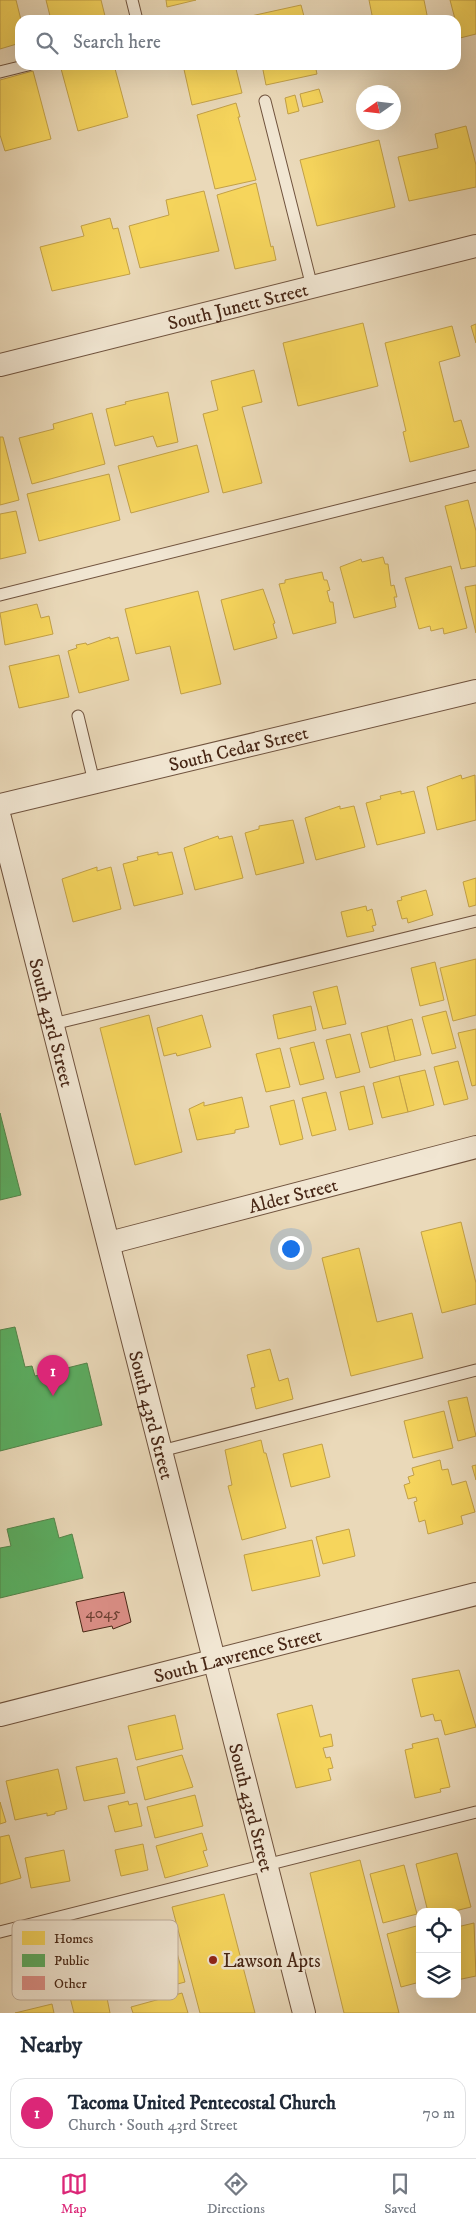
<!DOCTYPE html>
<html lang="en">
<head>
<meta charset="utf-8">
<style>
  body { margin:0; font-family:"IM FELL DW Pica",serif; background:#f6f6f7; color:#1f2937 }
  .controls { position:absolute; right:15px; bottom:15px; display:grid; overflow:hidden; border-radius:10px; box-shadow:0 5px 20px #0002 }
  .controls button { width:45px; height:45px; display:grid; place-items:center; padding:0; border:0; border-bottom:1px solid #e0e1e3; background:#fff; color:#1f2937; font:25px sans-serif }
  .compass { position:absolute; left:356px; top:85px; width:45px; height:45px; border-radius:50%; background:#fff; box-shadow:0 5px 20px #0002; rotate:256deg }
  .you { position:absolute; left:290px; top:1248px; width:18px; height:18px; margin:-12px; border:4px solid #fff; border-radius:50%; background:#1a73e8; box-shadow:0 0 0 8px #1a73e833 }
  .badge { display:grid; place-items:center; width:32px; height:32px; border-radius:50%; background:#db2777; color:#fff; font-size:16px; font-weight:700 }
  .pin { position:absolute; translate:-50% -41px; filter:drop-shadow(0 1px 2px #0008) }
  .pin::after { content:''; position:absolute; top:26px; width:18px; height:15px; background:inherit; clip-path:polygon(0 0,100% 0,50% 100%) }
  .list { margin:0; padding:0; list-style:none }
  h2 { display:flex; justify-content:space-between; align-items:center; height:65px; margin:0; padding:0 20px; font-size:21px }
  h2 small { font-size:16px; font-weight:400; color:#747a83 }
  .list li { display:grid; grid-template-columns:32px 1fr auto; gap:15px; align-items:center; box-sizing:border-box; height:70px; margin:0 10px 10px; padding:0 10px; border:1px solid #e0e1e3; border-radius:15px }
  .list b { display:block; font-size:19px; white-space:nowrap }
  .list p { margin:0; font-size:16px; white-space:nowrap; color:#747a83 }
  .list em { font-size:16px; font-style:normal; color:#747a83 }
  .icon { flex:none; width:28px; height:28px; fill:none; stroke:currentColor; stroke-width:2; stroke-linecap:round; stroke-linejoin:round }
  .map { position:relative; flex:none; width:476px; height:2013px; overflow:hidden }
  .search { position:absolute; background:#fff; box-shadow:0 5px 20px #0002; left:15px; right:15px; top:15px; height:55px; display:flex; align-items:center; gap:12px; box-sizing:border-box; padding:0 18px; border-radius:15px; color:#747a83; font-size:19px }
  .sheet { height:145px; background:#fff }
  nav { display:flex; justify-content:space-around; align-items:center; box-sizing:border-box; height:70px; border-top:1px solid #e0e1e3; background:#fff; font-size:14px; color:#747a83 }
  nav a { display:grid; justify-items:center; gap:2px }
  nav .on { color:#db2777 }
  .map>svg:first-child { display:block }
  .homes { fill:#f6d55c; stroke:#c2a047 }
  .public { fill:#5aae61; stroke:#54854a }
  .building { fill:#dc8f87; stroke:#472615 }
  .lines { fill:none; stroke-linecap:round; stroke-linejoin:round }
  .lane-casing { stroke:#70533e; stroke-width:13 }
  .street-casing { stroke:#70533e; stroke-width:24 }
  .lane { stroke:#f1e6d2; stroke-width:11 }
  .street { stroke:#f1e6d2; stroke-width:22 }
  .poi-dot { fill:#8f2418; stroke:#f1e6d2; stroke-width:2 }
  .labels { text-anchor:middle; stroke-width:5; stroke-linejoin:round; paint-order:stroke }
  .number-label { font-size:16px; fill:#6c4032 }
  .street-label { font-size:19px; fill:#472615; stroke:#f1e6d2 }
  .poi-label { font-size:19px; fill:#472615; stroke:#f1e6d2; text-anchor:start }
  .key { fill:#f1e6d2; stroke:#beac99; stroke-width:1 }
  .key-label { font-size:14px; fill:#472615 }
</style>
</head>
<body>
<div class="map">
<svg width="476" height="2013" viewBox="0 0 476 2013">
  <rect width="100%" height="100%" fill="#ead9b9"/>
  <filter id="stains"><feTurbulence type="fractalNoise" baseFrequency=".004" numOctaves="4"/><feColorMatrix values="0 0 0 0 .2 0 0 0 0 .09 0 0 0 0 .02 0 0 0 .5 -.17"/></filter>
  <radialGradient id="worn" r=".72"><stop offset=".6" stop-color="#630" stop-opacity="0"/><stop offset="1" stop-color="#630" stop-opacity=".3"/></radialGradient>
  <g class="homes">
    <path d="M0,0h16l5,20 -1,23 -20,6z"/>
    <path d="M46,0h55l5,20h-55z"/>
    <path d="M166,0h30l-29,7z"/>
    <path d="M369,0h55l4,20h-55z"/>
    <path d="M450,0h26v34l-16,4z"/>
    <path d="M301,5l4,15h-53l-1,-4z"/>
    <path d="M60,65h54l14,52 -50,14z"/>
    <path d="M183,65h52l7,28 -50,12z"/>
    <path d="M262,65h53l2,9 -51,11z"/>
    <path d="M33,71l18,68 -46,12 -5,-16v-55z"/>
    <path d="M319,89l4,13 -20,5 -3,-13z"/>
    <path d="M295,95l4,16 -11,3 -3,-16z"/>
    <path d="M236,103l4,14h-2l18,63 -41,9 -18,-74z"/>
    <path d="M466,126l10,39v22l-67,14 -11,-44 40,-9 -3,-14z"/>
    <path d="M379,140l16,67 -78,19 -17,-66z"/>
    <path d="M256,183l15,64 2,-1 3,14 -41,9 -18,-74z"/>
    <path d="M204,191l15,60 -79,17 -11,-42 40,-11 -3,-15z"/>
    <path d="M110,218l3,11 5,-1 12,46 -78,17 -12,-44 44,-11 -3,-10z"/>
    <path d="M363,323l15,63 -80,20 -15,-63z"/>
    <path d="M476,324v19l-5,-17z"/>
    <path d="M452,326l8,30 -21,6 15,60 7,-2 8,27 -59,15 -7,-30 3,-1 -21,-88z"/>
    <path d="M254,370l8,32 -20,5 20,76 -39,10 -20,-79 15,-4 -7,-29z"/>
    <path d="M168,392l10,50 -21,5 -4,-11 -38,10 -9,-37 20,-5 -1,-2z"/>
    <path d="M92,413l13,51 -73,20 -13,-46 35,-9 -1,-5z"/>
    <path d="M0,437h3l16,63 -19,5z"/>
    <path d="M197,445l12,47 -78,21 -13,-47z"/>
    <path d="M109,474l11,46 -81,21 -12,-47z"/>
    <path d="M468,500l8,31v35l-15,3 -16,-63z"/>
    <path d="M16,511l10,42 -26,6v-45z"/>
    <path d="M383,557l2,7h3l3,22 3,-1 3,12h-3l2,10 -42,11 -14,-51 21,-8 1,3z"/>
    <path d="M451,566l16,62 -23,6 -1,-6 -12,3 -1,-5 -11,3 -14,-51z"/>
    <path d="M322,572l2,8h3l3,10 -3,1 3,11h3l3,21 -43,11 -14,-50 6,-1v-3z"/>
    <path d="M476,585v48l-11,-46z"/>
    <path d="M263,589l12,34 -2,1 4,14 -43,12 -13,-50z"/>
    <path d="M198,591l23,93 -40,10 -11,-48 -34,8 -11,-45z"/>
    <path d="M37,604l4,14 8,-2 4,18 -48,11 -5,-32z"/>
    <path d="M110,637v2l8,-2 11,43 -50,13 -11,-42 9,-3 -1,-3 10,-2 1,2z"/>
    <path d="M59,655l10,42 -50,11 -10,-42z"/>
    <path d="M461,775l1,4 13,-4 1,45 -39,10 -10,-43z"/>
    <path d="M401,791v3l13,-3 11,42 -48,12 -11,-42 15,-4 -1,-3z"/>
    <path d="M340,806v3l14,-3 11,41 -49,13 -11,-42z"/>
    <path d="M293,820l11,43 -48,12 -11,-42 14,-4v-3z"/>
    <path d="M218,836l1,3 13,-3 11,42 -48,12 -11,-42z"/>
    <path d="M158,852v3l14,-3 11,42 -49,12 -11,-42 15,-4 -1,-3z"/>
    <path d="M97,867v4l14,-4 10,42 -48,13 -11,-43z"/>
    <path d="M476,878v27l-7,2 -6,-25z"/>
    <path d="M426,890l7,25 -25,8 -1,-5 -5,1 -5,-18 5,-1 -1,-3z"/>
    <path d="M366,906l1,5 5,-2 4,16 -4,1 2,5 -27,6 -6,-25z"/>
    <path d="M476,959v56l-23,6 -13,-53z"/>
    <path d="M435,962l9,38 -24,6 -9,-38z"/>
    <path d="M337,986l9,38 -23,5 -10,-37z"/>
    <path d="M311,1006l5,24 -38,9 -5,-24z"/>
    <path d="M446,1011l10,37 -24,6 -10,-37z"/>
    <path d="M149,1015l33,137 -47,13 -35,-137z"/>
    <path d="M202,1015l9,32 -34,9 -1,-3 -12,3 -7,-28z"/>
    <path d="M412,1019l9,36 -26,6 -8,-35z"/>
    <path d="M387,1026l8,35 -25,7 -9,-35z"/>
    <path d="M476,1029v56l-4,1 -14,-53z"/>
    <path d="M350,1034l10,38 -24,6 -10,-38z"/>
    <path d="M314,1042l10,37 -24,6 -10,-37z"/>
    <path d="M280,1048l10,39 -24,5 -10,-38z"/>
    <path d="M458,1061l10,38 -24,6 -10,-38z"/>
    <path d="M425,1070l9,35 -26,7 -9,-36z"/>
    <path d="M399,1076l9,36 -26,6 -9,-35z"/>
    <path d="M364,1086l9,38 -24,6 -9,-38z"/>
    <path d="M326,1092l10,38 -24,6 -10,-38z"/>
    <path d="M242,1097l7,30 -14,3v3l-38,7 -8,-31 15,-7v4z"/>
    <path d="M294,1100l9,39 -23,6 -10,-39z"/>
    <path d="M461,1222l15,61v21l-34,9 -21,-81z"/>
    <path d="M359,1248l18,74 35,-9 11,45 -72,18 -29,-118z"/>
    <path d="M270,1349l9,32 9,-3 5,21 -37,10 -5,-21 4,-1 -8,-32z"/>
    <path d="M467,1397l9,39 -18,5 -10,-40z"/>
    <path d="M444,1411l9,37 -40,10 -9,-37z"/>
    <path d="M261,1440l3,13h2l20,75 -44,12 -14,-54 4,-1 -7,-35z"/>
    <path d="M322,1444l8,33 -39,10 -8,-33z"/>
    <path d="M440,1460l2,10 6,-1 4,16 14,-4 9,31 -14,4 2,8 -35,10 -3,-14 -6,2 -5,-20 3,-1 -1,-4 -8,2 -4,-14 6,-2 -2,-6 6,-2 -2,-7z"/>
    <path d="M476,1465v15l-4,-14z"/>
    <path d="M349,1529l6,27 -32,8 -7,-27z"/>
    <path d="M312,1540l8,36 -68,15 -8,-36z"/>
    <path d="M459,1670l17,57 -31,8 -4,-15 -6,1 -2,-7 -12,3 -9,-38z"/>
    <path d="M312,1705l8,32 11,-3 2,12 -10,2 3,10 4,-1 3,11 -5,1 3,11 -35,8 -19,-74z"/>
    <path d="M175,1715l8,34 -47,11 -8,-34z"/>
    <path d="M438,1738l12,49 -10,2 1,3 -26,6 -10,-48 8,-2 -1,-4z"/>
    <path d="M182,1755l11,32 -48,13 -8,-33z"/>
    <path d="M117,1758l8,35 -41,8 -8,-34z"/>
    <path d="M58,1769l9,40 -12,3v2l-8,2v-3l-32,7 -9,-39z"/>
    <path d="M195,1795l8,31 -48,12 -8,-31z"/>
    <path d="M128,1801l1,4 8,-2 5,23 -27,6 -7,-26z"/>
    <path d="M0,1802l6,20 -6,2z"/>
    <path d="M202,1833l5,17 -4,1 5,15 -43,12 -9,-32z"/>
    <path d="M9,1835l12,43 -21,6v-47z"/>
    <path d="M143,1844l5,26 -27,6 -6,-26z"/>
    <path d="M64,1850l6,31 -39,7 -6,-30z"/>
    <path d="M457,1853l14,54 -20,5h-23l-12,-48z"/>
    <path d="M360,1860l39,153h-55l-34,-140z"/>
    <path d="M404,1865l13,49 -34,9 -13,-49z"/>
    <path d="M224,1894l31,119h-55l-28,-106z"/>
    <path d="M474,1923l2,53 -19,4v-53z"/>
    <path d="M420,1925v57l-19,5 -14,-53z"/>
    <path d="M171,1931l14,51 -56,15 -12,-53z"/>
    <path d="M78,1979l1,4 15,-4 1,5 4,-1 4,16 4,-1 3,15h-36l-8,-31z"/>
    <path d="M182,1993l6,20h-55l-2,-6z"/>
    <path d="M52,2004l2,9h-39z"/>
  </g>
  <g class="public">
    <path d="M0,1113l21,82 -21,5z"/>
    <path d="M15,1327l10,40 7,-1 3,10 52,-13 15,62 -102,26v-121z"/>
    <path d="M54,1518l5,20 13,-4 11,44 -83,20v-50l11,-2 -4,-17z"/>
  </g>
  <path class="building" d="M124,1592l7,30 -18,7 -1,-3 -29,6 -7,-30z"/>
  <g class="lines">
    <g class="lane-casing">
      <g id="lane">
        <path d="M132,0l5,20"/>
        <path d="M0,72l28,-7"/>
        <path d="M265,101l47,186"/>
        <path d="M0,595l476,-119"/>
        <path d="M78,716l16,66"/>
        <path d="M53,1024l423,-103"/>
        <path d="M161,1451l315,-81"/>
        <path d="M0,1932l476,-120"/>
      </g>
    </g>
    <g class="street-casing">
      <g id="street">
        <path id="s1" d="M0,365l476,-119"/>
        <path id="s2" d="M0,805l476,-114"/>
        <path id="s3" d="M0,818l304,1195"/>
        <path id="s4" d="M109,1243l367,-96"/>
        <path id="s5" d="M0,1715l476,-121"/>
      </g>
    </g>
    <use href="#lane" class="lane"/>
    <use href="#street" class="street"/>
  </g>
  <circle class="poi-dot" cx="213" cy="1960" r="5"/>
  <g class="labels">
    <g class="number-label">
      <text x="103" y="1618">4045</text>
    </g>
    <g class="street-label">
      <text dy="7" stroke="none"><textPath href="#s1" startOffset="245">South Junett Street</textPath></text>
      <text dy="7" stroke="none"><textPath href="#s2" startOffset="245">South Cedar Street</textPath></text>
      <text dy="7" stroke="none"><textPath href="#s3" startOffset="211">South 43rd Street</textPath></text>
      <text dy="7" stroke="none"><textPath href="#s4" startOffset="190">Alder Street</textPath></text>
      <text dy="7" stroke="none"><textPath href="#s3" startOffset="616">South 43rd Street</textPath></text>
      <text dy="7" stroke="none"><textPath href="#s5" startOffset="245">South Lawrence Street</textPath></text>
      <text dy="7" stroke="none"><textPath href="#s3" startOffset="1021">South 43rd Street</textPath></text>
    </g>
    <g class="poi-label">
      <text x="223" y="1967">Lawson Apts</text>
    </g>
  </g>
  <rect x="12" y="1920" width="166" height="80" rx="8" class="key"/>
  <rect x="22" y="1931" width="23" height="14" fill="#f6d55c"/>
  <rect x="22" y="1954" width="23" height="13" fill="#5aae61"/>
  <rect x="22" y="1976" width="23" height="14" fill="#dc8f87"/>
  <g class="key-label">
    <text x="54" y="1943">Homes</text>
    <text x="54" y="1965">Public</text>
    <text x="54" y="1988">Other</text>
  </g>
  <rect width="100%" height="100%" filter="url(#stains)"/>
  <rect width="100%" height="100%" fill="url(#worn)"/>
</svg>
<div class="controls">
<button><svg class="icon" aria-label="locate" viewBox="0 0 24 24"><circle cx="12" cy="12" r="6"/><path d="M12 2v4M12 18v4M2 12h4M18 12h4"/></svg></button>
<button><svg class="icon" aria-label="layers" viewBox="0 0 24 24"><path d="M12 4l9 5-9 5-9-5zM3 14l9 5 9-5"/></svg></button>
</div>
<svg class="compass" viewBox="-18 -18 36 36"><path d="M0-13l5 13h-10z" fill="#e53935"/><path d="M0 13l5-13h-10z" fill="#747a83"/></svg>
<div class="you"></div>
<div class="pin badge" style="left:53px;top:1396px">1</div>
<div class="search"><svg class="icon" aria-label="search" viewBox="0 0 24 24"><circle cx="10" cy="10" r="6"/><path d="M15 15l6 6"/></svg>Search here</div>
</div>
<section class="sheet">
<h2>Nearby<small></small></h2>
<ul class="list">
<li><span class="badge">1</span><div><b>Tacoma United Pentecostal Church</b><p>Church · South 43rd Street</p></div><em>70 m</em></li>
</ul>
</section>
<nav>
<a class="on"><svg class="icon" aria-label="map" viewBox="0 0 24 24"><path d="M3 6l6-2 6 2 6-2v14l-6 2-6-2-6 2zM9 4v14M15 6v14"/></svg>Map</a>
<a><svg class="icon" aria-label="directions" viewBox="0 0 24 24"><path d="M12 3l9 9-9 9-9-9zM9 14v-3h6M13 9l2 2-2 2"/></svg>Directions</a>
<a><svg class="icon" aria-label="saved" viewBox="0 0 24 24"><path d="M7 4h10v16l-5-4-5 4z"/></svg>Saved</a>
</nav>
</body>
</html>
